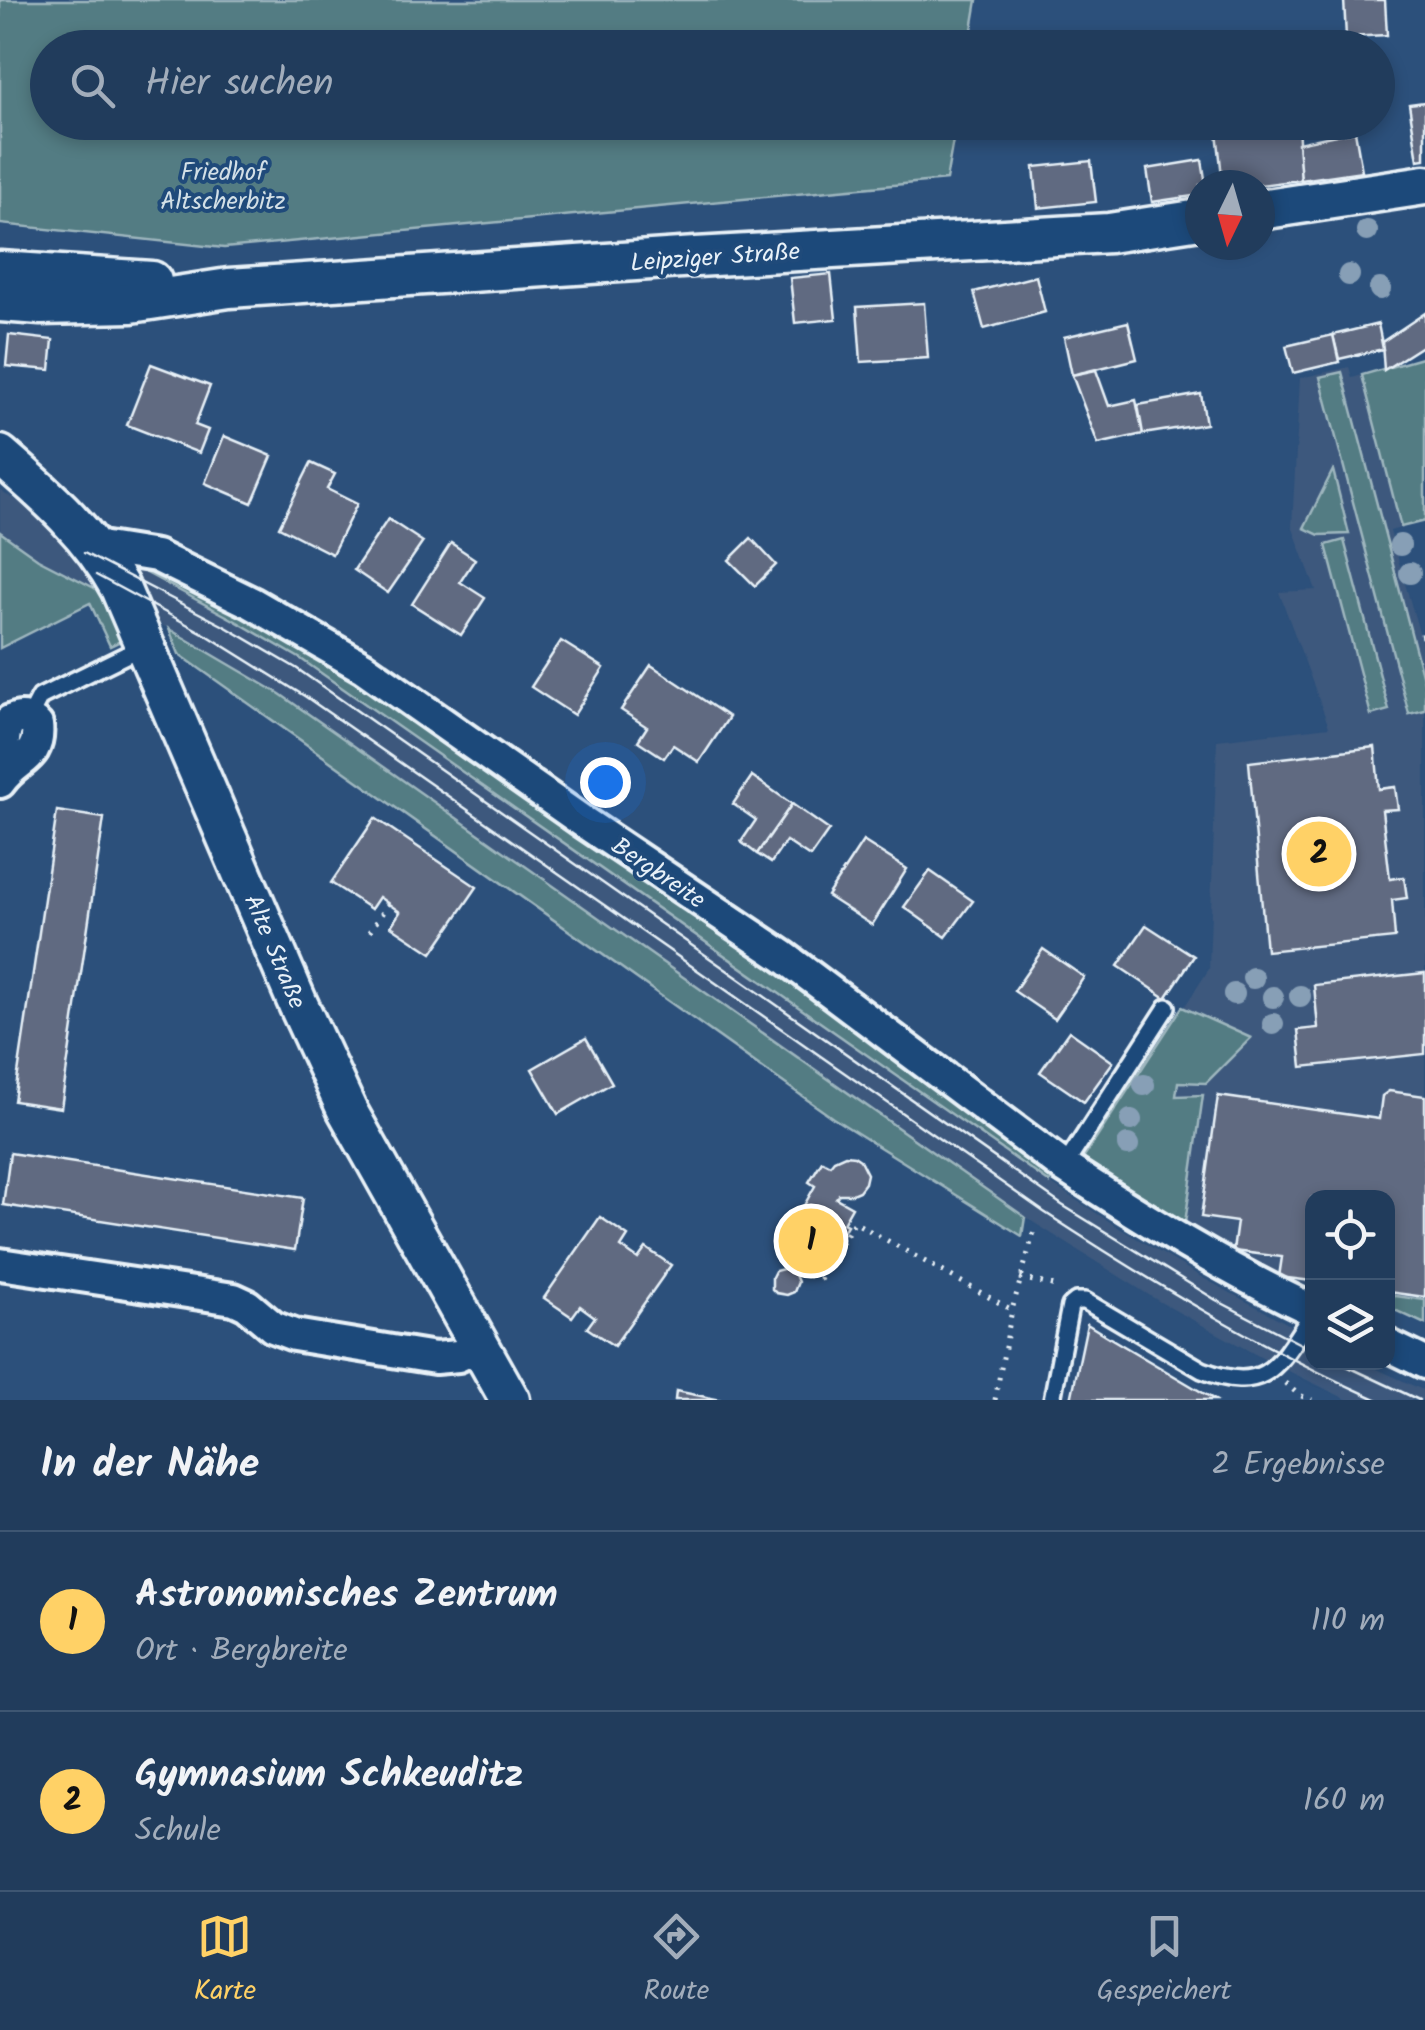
<!DOCTYPE html>
<html lang="de">
<head>
<meta charset="utf-8">
<style>
  body { margin:0; font-family:Kalam,sans-serif; background:#294362; color:#f1f3f6 }
  .controls { position:absolute; right:30px; bottom:30px; display:grid; overflow:hidden; border-radius:20px; box-shadow:0 5px 15px #0003 }
  .controls button { width:90px; height:90px; display:grid; place-items:center; padding:0; border:0; border-bottom:2px solid #3e5672; background:#213c5c; color:#f1f3f6; font:50px sans-serif }
  .compass { position:absolute; left:1185px; top:170px; width:90px; height:90px; border-radius:50%; background:#213c5c; box-shadow:0 5px 15px #0003; rotate:185deg }
  .you { position:absolute; left:605px; top:782px; width:35px; height:35px; margin:-25px; border:8px solid #fff; border-radius:50%; background:#1a73e8; box-shadow:0 0 0 15px #1a73e833 }
  .badge { display:grid; place-items:center; width:65px; height:65px; border-radius:50%; background:#ffd166; color:#111; font-size:32px; font-weight:700 }
  .pin { position:absolute; translate:-50% -50%; border:5px solid #fff; box-shadow:0 2px 10px #0006 }
  .list { margin:0; padding:0; list-style:none }
  h2 { display:flex; justify-content:space-between; align-items:center; height:130px; margin:0; padding:0 40px; font-size:42px }
  h2 small { font-size:32px; font-weight:400; color:#a2adbb }
  .list li { display:grid; grid-template-columns:65px 1fr auto; gap:30px; align-items:center; box-sizing:border-box; height:180px; padding:0 40px; border-top:2px solid #3e5672 }
  .list b { display:block; font-size:38px; white-space:nowrap }
  .list p { margin:0; font-size:32px; white-space:nowrap; color:#a2adbb }
  .list em { font-size:32px; font-style:normal; color:#a2adbb }
  .icon { flex:none; width:55px; height:55px; fill:none; stroke:currentColor; stroke-width:2; stroke-linecap:round; stroke-linejoin:round }
  .map { position:relative; flex:none; width:1425px; height:1400px; overflow:hidden }
  .search { position:absolute; background:#213c5c; box-shadow:0 5px 15px #0003; left:30px; right:30px; top:30px; height:110px; display:flex; align-items:center; gap:25px; box-sizing:border-box; padding:0 35px; border-radius:55px; color:#a2adbb; font-size:38px }
  .sheet { height:490px; background:#213c5c }
  nav { display:flex; justify-content:space-around; align-items:center; box-sizing:border-box; height:140px; border-top:2px solid #3e5672; background:#213c5c; font-size:28px; color:#a2adbb }
  nav a { display:grid; justify-items:center; gap:5px }
  nav .on { color:#ffd166 }
  .map>svg:first-child { display:block }
  .built { fill:#3c587d }
  .green { fill:#537c83; stroke:#9eb6be; stroke-width:2.5 }
  .building { fill:#606a81; stroke:#e8f1f8; stroke-width:2.5 }
  .lines { fill:none; stroke-linecap:round; stroke-linejoin:round }
  .service-casing { stroke:#e8f1f8; stroke-width:22 }
  .minor-casing { stroke:#e8f1f8; stroke-width:38 }
  .tertiary-casing { stroke:#e8f1f8; stroke-width:45 }
  .path { stroke:#e8f1f8; stroke-width:5; stroke-dasharray:2.5 8; stroke-linecap:butt }
  .service { stroke:#1f4a7a; stroke-width:15 }
  .minor { stroke:#1f4a7a; stroke-width:30 }
  .tertiary { stroke:#1f4a7a; stroke-width:38 }
  .tram { stroke:#e8f1f8; stroke-width:2.5 }
  .tree { fill:#879fb6 }
  .labels { text-anchor:middle; stroke-width:8; stroke-linejoin:round; paint-order:stroke }
  .park-label { font-size:25px; fill:#d2dfe6; stroke:#1f4a7a }
  .street-label { font-size:25px; fill:#e8f1f8; stroke:#1f4a7a }
</style>
</head>
<body>
<div class="map">
<svg width="1425" height="1400" viewBox="0 0 1425 1400">
  <rect width="100%" height="100%" fill="#2c507b"/>
  <filter id="ink" filterUnits="userSpaceOnUse"><feTurbulence type="fractalNoise" baseFrequency=".01" numOctaves="2"/><feDisplacementMap in="SourceGraphic" scale="20" xChannelSelector="R" yChannelSelector="G"/><feConvolveMatrix kernelMatrix="1 2 1 2 8 2 1 2 1" color-interpolation-filters="sRGB"/></filter>
  <g filter="url(#ink)">
    <g class="built">
      <path d="M1425,357v164l-35,10 35,122v647l-37,-5v-97h-76v87l-35,-5 -196,-114 128,-197 8,-229 112,-13 -50,-135 37,-2 -24,-64 8,-148 49,-11 3,11z"/>
      <path d="M0,490l60,38 174,92 67,39 749,524 71,46 82,49 109,59v25l52,1 61,28v9h-77l-84,-41 -104,-57 -135,-85 -745,-523 -111,-65 -131,-70 -38,-27z"/>
    </g>
    <g class="green">
      <path d="M0,0h977l-8,47 -921,1v74l908,1 -10,57 -722,68 -224,-24z"/>
      <path d="M1425,357v164l-24,6 -39,-152z"/>
      <path d="M1342,372l83,314v24l-16,4 -89,-337z"/>
      <path d="M1333,470l16,64 -30,1 -15,-7z"/>
      <path d="M0,532l38,27 66,34 21,46 -15,7 -20,-43 -90,45z"/>
      <path d="M1344,540l45,170 -18,5 -45,-170z"/>
      <path d="M154,565l89,44 172,105 539,383 98,79 -2,7 -749,-524 -67,-39 -89,-48z"/>
      <path d="M169,629l111,65 745,523 -3,19 -189,-118 -654,-464z"/>
      <path d="M1182,1007l69,31 -45,45 -28,-1 -2,14 27,-1 -18,128 -15,-10 -91,-48z"/>
      <path d="M1388,1295l37,5v24l-37,-17z"/>
    </g>
    <g class="building">
      <path d="M1344,0h41l2,35 -41,2z"/>
      <path d="M220,35l17,13h-26z"/>
      <path d="M1425,102v57l-7,1 -9,-56z"/>
      <path d="M1270,122h28l3,58 -41,5h-37l-6,-53 54,-5z"/>
      <path d="M1355,131l7,40 -61,9 -3,-37z"/>
      <path d="M1202,160l4,25h-6v10l-48,7 -5,-33z"/>
      <path d="M1091,161l5,41 -58,6 -4,-41z"/>
      <path d="M831,274l5,45 -41,4 -5,-45z"/>
      <path d="M1036,276l9,36 -61,17 -10,-37z"/>
      <path d="M924,303l4,55 -67,4 -4,-55z"/>
      <path d="M1425,313v31l-41,26 -2,-28z"/>
      <path d="M1128,322l9,37 -65,16 -8,-38z"/>
      <path d="M1378,324l5,25 -44,10 -6,-24z"/>
      <path d="M9,335l44,5 -3,30 -44,-4z"/>
      <path d="M1333,335l6,27 -46,11 -7,-27z"/>
      <path d="M151,364l59,22 -15,39 13,5 -9,23 -72,-28z"/>
      <path d="M1096,370l13,36 27,-6 7,34 -45,10 -26,-69z"/>
      <path d="M1201,394l5,30 -63,10 -5,-29z"/>
      <path d="M224,436l48,20 -20,47 -47,-20z"/>
      <path d="M311,463l24,11 -8,15 30,15 -25,50 -53,-27z"/>
      <path d="M388,519l35,23 -35,51 -34,-23z"/>
      <path d="M751,538l25,27 -21,21 -26,-26z"/>
      <path d="M451,543l24,16 -15,23 25,16 -24,37 -49,-31z"/>
      <path d="M561,641l43,27 -30,47 -43,-28z"/>
      <path d="M651,665l78,52 -30,45 -26,-17 -9,13 -26,-17 9,-14 -26,-17z"/>
      <path d="M1375,747l4,42 16,-2 3,22 -16,1 8,69 14,-2 3,21 -15,2 3,38 -129,13 -17,-189z"/>
      <path d="M752,776l40,28 -35,50 -16,-12 15,-22 -23,-16z"/>
      <path d="M792,804l37,26 -19,27 -24,-16 -15,22 -14,-9z"/>
      <path d="M57,811l47,7 -43,290 -47,-7z"/>
      <path d="M375,818l102,69 -45,66 -41,-27 9,-14 -21,-15 -8,12 -40,-26z"/>
      <path d="M863,841l44,28 -35,56 -45,-29z"/>
      <path d="M930,871l43,30 -27,36 -42,-30z"/>
      <path d="M1146,925l48,31 -28,42 -48,-32z"/>
      <path d="M1043,949l41,28 -29,42 -41,-28z"/>
      <path d="M1425,973v81l-123,13 -4,-37 20,-2 -4,-43z"/>
      <path d="M1069,1031l44,31 -29,40 -44,-30z"/>
      <path d="M586,1038l26,45 -54,31 -26,-45z"/>
      <path d="M1389,1091l36,5v201l-37,-5v-94h-76v83l-33,-4 3,-20 -49,-6 4,-29 -36,-5 17,-121 161,23 3,-23z"/>
      <path d="M10,1153l293,45 -8,52 -292,-45z"/>
      <path d="M845,1155l9,1 6,4 7,14 -2,9 -6,8 -7,3h-13l-3,4 16,9 -9,16 4,2 -24,43 -7,-3 -7,12 -13,-8 -2,3 4,10 -4,10 -7,3 -11,-2 -4,-4v-12l3,-6 12,-3 2,-3 -14,-8 40,-71 -6,-4 13,-21 8,4 4,-5z"/>
      <path d="M600,1217l28,19 -7,11 17,12 8,-11 25,17 -57,81 -27,-18 8,-11 -15,-11 -8,11 -28,-19z"/>
      <path d="M1087,1324l18,11 110,65h-144z"/>
      <path d="M676,1391l45,9h-46z"/>
    </g>
    <g class="lines">
      <g class="service-casing">
        <g id="service">
          <path d="M29,718l11,-21 104,-51"/>
          <path d="M1064,1167l103,-160"/>
          <path d="M1052,1400l18,-94 6,-5h9l117,69c66,26 77,-7 110,-56"/>
        </g>
      </g>
      <g class="minor-casing">
        <g id="minor">
          <path d="M94,546l62,10 96,47 111,64 219,154 201,135 281,211c80,52 163,103 248,143"/>
          <path d="M0,773l5,-41 5,-11c11,-5 17,-4 27,4 4,35 -21,33 -37,57"/>
          <path d="M0,1264l234,35 13,6 26,22 21,8 141,23 23,-2 21,-10"/>
          <path d="M1388,1345l37,18"/>
        </g>
      </g>
      <g class="tertiary-casing">
        <g id="tertiary">
          <path d="M1260,210l165,-25"/>
          <path d="M0,271l152,10"/>
          <path d="M0,302l41,3 90,-2 98,-15 467,-31 413,-24 91,-14"/>
          <path d="M0,455c46,40 91,79 120,133l178,416 49,106 163,290"/>
        </g>
      </g>
      <g class="path">
        <path d="M1420,636l5,-1"/>
        <path d="M370,932l18,-28"/>
        <path d="M1020,1278l36,8"/>
        <path d="M820,1280l34,-58 158,88 23,-82"/>
        <path d="M1285,1383l14,12 13,5"/>
        <path d="M995,1400l17,-90"/>
      </g>
      <use href="#service" class="service"/>
      <use href="#minor" class="minor"/>
      <use href="#tertiary" class="tertiary"/>
      <g class="tram">
        <path d="M84,553l142,74 70,41 766,537 154,95 96,50"/>
        <path d="M96,575l109,59 101,63 738,515c107,70 217,136 334,188"/>
        <path d="M1338,1362l81,38"/>
      </g>
    </g>
    <g class="tree">
      <circle cx="1367" cy="231" r="11"/>
      <circle cx="1349" cy="275" r="11"/>
      <circle cx="1380" cy="289" r="11"/>
      <circle cx="1400" cy="545" r="11"/>
      <circle cx="1410" cy="573" r="11"/>
      <circle cx="1253" cy="978" r="11"/>
      <circle cx="1234" cy="994" r="11"/>
      <circle cx="1300" cy="996" r="11"/>
      <circle cx="1273" cy="997" r="11"/>
      <circle cx="1273" cy="1024" r="11"/>
      <circle cx="1144" cy="1085" r="11"/>
      <circle cx="1131" cy="1120" r="11"/>
      <circle cx="1128" cy="1145" r="11"/>
    </g>
  </g>
  <g class="labels">
    <g class="park-label">
      <text x="223" y="180">Friedhof<tspan x="223" dy="29">Altscherbitz</tspan></text>
    </g>
    <g class="street-label">
      <text transform="translate(715 256) rotate(-4)" y="9">Leipziger Straße</text>
      <text transform="translate(659 872) rotate(34)" y="9">Bergbreite</text>
      <text transform="translate(276 951) rotate(67)" y="9">Alte Straße</text>
    </g>
  </g>
</svg>
<div class="controls">
<button><svg class="icon" aria-label="locate" viewBox="0 0 24 24"><circle cx="12" cy="12" r="6"/><path d="M12 2v4M12 18v4M2 12h4M18 12h4"/></svg></button>
<button><svg class="icon" aria-label="layers" viewBox="0 0 24 24"><path d="M12 4l9 5-9 5-9-5zM3 14l9 5 9-5"/></svg></button>
</div>
<svg class="compass" viewBox="-18 -18 36 36"><path d="M0-13l5 13h-10z" fill="#e53935"/><path d="M0 13l5-13h-10z" fill="#a2adbb"/></svg>
<div class="you"></div>
<div class="pin badge" style="left:811px;top:1241px">1</div>
<div class="pin badge" style="left:1319px;top:854px">2</div>
<div class="search"><svg class="icon" aria-label="search" viewBox="0 0 24 24"><circle cx="10" cy="10" r="6"/><path d="M15 15l6 6"/></svg>Hier suchen</div>
</div>
<section class="sheet">
<h2>In der Nähe<small>2 Ergebnisse</small></h2>
<ul class="list">
<li><span class="badge">1</span><div><b>Astronomisches Zentrum</b><p>Ort · Bergbreite</p></div><em>110 m</em></li>
<li><span class="badge">2</span><div><b>Gymnasium Schkeuditz</b><p>Schule</p></div><em>160 m</em></li>
</ul>
</section>
<nav>
<a class="on"><svg class="icon" aria-label="map" viewBox="0 0 24 24"><path d="M3 6l6-2 6 2 6-2v14l-6 2-6-2-6 2zM9 4v14M15 6v14"/></svg>Karte</a>
<a><svg class="icon" aria-label="directions" viewBox="0 0 24 24"><path d="M12 3l9 9-9 9-9-9zM9 14v-3h6M13 9l2 2-2 2"/></svg>Route</a>
<a><svg class="icon" aria-label="saved" viewBox="0 0 24 24"><path d="M7 4h10v16l-5-4-5 4z"/></svg>Gespeichert</a>
</nav>
</body>
</html>
